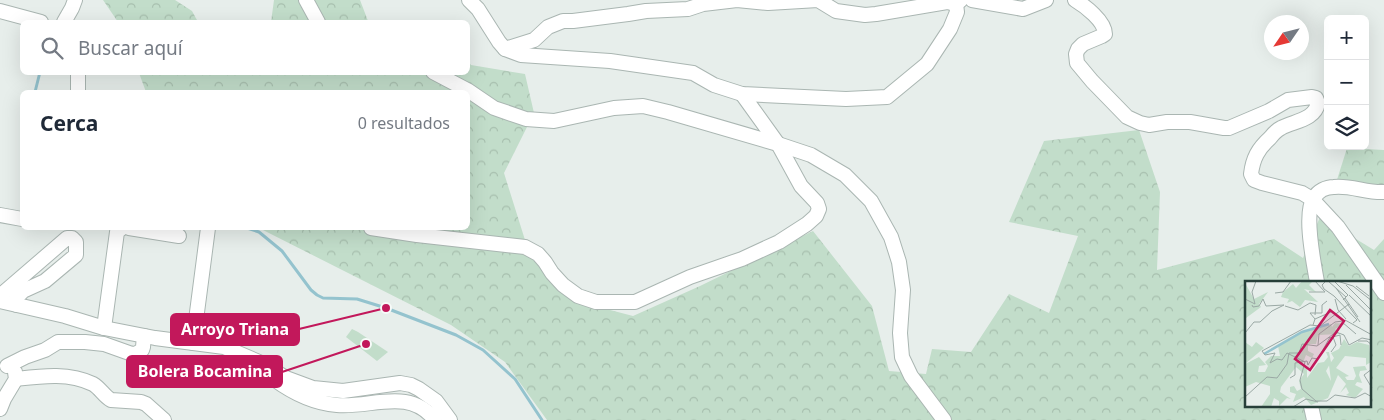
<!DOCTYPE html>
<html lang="es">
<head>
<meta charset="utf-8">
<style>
  body { margin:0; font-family:"Noto Sans",sans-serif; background:#f6f6f7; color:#1f2937 }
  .controls { position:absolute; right:15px; top:15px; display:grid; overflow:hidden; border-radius:8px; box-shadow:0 5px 20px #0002 }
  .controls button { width:45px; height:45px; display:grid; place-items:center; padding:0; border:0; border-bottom:1px solid #e0e1e3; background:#fff; color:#1f2937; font:25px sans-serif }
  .compass { position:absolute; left:1264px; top:15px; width:45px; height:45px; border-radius:50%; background:#fff; box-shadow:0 5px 20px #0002; rotate:235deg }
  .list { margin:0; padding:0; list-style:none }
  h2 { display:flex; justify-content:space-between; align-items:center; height:65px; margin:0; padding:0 20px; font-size:21px }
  h2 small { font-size:16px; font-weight:400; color:#747a83 }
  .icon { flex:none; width:28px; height:28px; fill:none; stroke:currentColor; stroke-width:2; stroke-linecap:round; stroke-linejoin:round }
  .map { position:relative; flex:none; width:1384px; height:420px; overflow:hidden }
  .search { position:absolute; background:#fff; box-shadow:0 5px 20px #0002; left:20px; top:20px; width:450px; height:55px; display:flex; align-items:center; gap:12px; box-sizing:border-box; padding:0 18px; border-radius:8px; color:#747a83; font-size:19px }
  .panel { position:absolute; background:#fff; box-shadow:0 5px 20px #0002; left:20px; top:90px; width:450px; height:140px; border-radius:8px }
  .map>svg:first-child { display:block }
  .grass { fill:#c2ddca }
  .forest { fill:url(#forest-crowns); fill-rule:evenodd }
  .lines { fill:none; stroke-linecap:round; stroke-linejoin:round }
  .stream { stroke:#94c3ce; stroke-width:3 }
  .minor-casing { stroke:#aab6b2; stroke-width:16 }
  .minor { stroke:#fff; stroke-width:14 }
  .inset-river { fill:none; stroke:#94c3ce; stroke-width:2.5 }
  .inset-road { fill:none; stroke:#9aa8a4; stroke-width:1 }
  .view { fill:#c2185b; fill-opacity:0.15; stroke:#c2185b; stroke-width:2.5 }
  .inset-edge { fill:none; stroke:#273f39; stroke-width:2.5 }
  .leader { fill:none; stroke:#c2185b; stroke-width:2 }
  .callout-dot { fill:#c2185b; stroke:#f7fbf9; stroke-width:2 }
  .callout { fill:#c2185b; stroke:#c2185b; stroke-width:2 }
  .callout-label { font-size:16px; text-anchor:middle; font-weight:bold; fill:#fff }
</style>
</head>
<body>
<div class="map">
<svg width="1384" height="420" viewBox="0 0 1384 420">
  <defs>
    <pattern id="forest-crowns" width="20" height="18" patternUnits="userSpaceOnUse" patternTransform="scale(1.25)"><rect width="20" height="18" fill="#c2ddca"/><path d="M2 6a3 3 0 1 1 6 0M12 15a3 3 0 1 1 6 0" fill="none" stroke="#a7bfae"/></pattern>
  </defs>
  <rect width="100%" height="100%" fill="#e7eeeb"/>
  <path class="grass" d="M352,329l6,3 30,20 -11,9 -31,-24z"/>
  <g class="forest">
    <path d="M103,0h72l17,11 6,11h-80z"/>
    <path d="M274,0h86l8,21 28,1h-125z"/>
    <path d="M468,61l3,4 54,9 9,39 -30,60 26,83 42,44 61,16 67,-30 113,-55 59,75 17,65 37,3 6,-25 39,3 38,-58 40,19 29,-77 -69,-14 35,-81 95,-11 21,62 -3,78 117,-31 29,19 17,-41 54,33 10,-11v181h-837l-42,-58 -54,-37 -192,-97h209v-136h-322l-7,-19 329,-1zM1246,282h124v124h-124z"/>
    <path d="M1347,148l37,2v43l-48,-10z"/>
  </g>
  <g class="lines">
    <g class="stream">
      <path d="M35,92l5,-20"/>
      <path d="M247,228l12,4 23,19 29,39 6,5 6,3 34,1 29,9 70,27 27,15 32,29 27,41"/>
    </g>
    <g class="minor-casing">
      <g id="minor">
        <path d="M306,0l12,22"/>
        <path d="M469,0l9,9 21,33 6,7 16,6 89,6 83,12 21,12 28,9 104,5 41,-2 40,-33 23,-35 7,-17 -1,-8"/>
        <path d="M972,0l51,9 23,-9"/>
        <path d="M1075,0c10,6 30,21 30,34l-3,2 -19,8 -5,5 -2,5 1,9 15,18 35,36 13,6 9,2 18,-3h23l34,6h5l40,-17 19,-11 24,-3 4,1 2,5c-3,17 -24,18 -37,25 -4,2 -8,6 -11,10 -12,11 -17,20 -19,36l3,6 8,3 40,10 10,6 26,28 46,66"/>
        <path d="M0,11l41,11"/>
        <path d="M64,22l8,-14 3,-8"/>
        <path d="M505,49l29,-9 14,-13 15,-6h10l55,-7 18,-3 42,-2 15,-5 34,-4 31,3 50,-3 18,11 29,4 11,-1 71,-12 9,2 5,-4"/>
        <path d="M433,72l36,19 25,17 32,11 28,2 60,-13 29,-2 25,6 110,32 33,11 34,20 26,26 20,36 8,25 4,28 -3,43 2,24 9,19 33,44"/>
        <path d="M78,92v-20"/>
        <path d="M0,215l22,4"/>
        <path d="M129,228l50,8"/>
        <path d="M371,228l46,7 108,12 13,7 7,8 7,11 11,12 15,11 18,6h39l55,-25 52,-18 37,-17 28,-18 9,-8 3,-7 -2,-6 -16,-17 -23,-42 -36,-50"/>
        <path d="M1317,282c-3,-18 -14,-69 -3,-84 4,-7 12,-11 20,-11 16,-2 33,6 50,5"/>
        <path d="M0,301l65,15 39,12 51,10 69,9 35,15 27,16 27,10 30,3 57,-8 11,2 8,4 17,12 14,19"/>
        <path d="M0,301l1,-6 66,-57h5l4,4v13l-31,26 -22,10 -6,6v8"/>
        <path d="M104,328l13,-96 5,-4"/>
        <path d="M193,343l15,-115"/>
        <path d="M7,366l18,-9 20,-7 13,-8h27l19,2 28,10 5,-1 5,-3 1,-3 1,-11"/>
        <path d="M16,379c25,-3 53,-7 77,5 7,4 11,12 18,16l30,2 5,2 18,16"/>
        <path d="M274,379c19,14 39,24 63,26 35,3 72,-18 98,15"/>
        <path d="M1311,406l3,14"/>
        <path d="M0,409l4,-10 12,-20 -1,-7"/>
      </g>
    </g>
    <use href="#minor" class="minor"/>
  </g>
  <g transform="translate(1245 281)">
    <rect width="126" height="126" fill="#e7eeeb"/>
    <path d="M57,0l10,1 -3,3 7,7 -12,-3 14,13 -13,-2 -5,7 -8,-6 -5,2 2,-4 -8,-2 2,-5 10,-8 3,4zM0,2l9,16 14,-7 -9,12 2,3 -15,11zM90,42l10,1 -10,5 4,5 -21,1 -2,9h-8v7l6,3 -2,4 -6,-3 -4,10 5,4v9l11,-15 6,-1 4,-5 -2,-5h3l2,10 -5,9 5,10 -2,-16 5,-7 -3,-5 8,-4 5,-10 5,7 8,-4 12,3 2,17 -5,3v-7l-21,-2 -9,12 13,8 -4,1 2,3h7l2,-4 -3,-9 12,-1 2,4 -7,1 -1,4 3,8 -5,-1 -2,3 8,4 -8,9 -9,-3 3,-2 -3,-6 -6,6 6,-9 -8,-9 -10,23 -17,7 -7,-8 -11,5 3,-8 -6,-2v-5l4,-1 3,5 4,-2 -2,-8 5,-7 -8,-7 -15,20 -1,5 11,7 -4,-1 -8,8v-5l-5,-3 -3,9h-10l9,-13v-8l-14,-4 -11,5v-45l7,5 4,-5 8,6 -19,16 14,-7 7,8 -7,1 -1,6h7l3,-6 -3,-4 6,-6h9l-2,-10 26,-14 27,-8 1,3z" fill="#c2ddca"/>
    <path class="inset-river" d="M19,73l38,-22 27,-8"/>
    <path class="inset-road" d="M81,0l-4,4 2,4 10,7M83,0l18,16M89,0l14,14 -5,5M92,0l16,5 19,15M101,4l26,26M111,5l13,10M91,7l24,34M64,11h16l-10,-11M30,12l8,-1 8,-11M104,14l23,22M89,15l23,24 -4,3M100,17l13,19M0,18l10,5 -3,-12 4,-11M90,18l3,11 8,9M104,23l-29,22 -10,-1 -48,26 3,4 10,-2 -5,10 7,-4 5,1 5,-7 18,9 -5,18 2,9 14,12h11l8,-6 20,3 10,-5 7,4M40,25l13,4 12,-7 6,2 -1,10M70,38l16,-7M100,39l27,15M97,41l14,12M68,44l2,-6 -5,-6h12v-8l5,-4M0,52l9,-11h6l12,-11 12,-6 -18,1 -3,-7 -4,7 -6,1 -1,-2M84,57l11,-3 1,10M113,60h9l5,4M73,64l1,-11 16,-12 8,-1M86,71l5,-7 -3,-8M127,88l-8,6 8,13M45,97l5,-3v-12l12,-2 1,4 4,-7 6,1 12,-22M0,116l22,-20 10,1 10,-14 2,-11h10l3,-9 15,2 19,-14 8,3 5,10 13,-7 10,2M48,126l13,-8 12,3"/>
    <path class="view" d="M85,29l14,11 -34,49 -15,-11z"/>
    <rect width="126" height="126" class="inset-edge"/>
  </g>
  <path class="leader" d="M386 308L299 329M366 344L282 372"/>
  <g class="callout-dot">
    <circle cx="386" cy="308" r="5"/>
    <circle cx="366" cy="344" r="5"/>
  </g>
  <g class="callout">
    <rect x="171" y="314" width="128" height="31" rx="5"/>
    <rect x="127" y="356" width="155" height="31" rx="5"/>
  </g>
  <g class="callout-label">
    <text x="235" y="335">Arroyo Triana</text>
    <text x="205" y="377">Bolera Bocamina</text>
  </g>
</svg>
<div class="controls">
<button>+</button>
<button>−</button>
<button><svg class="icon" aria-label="layers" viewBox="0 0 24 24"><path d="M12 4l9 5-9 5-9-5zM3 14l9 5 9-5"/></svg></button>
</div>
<svg class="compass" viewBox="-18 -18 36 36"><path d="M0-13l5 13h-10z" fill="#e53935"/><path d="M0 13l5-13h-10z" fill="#747a83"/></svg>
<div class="search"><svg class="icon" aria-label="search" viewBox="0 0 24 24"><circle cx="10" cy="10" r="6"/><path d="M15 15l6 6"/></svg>Buscar aquí</div>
<section class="panel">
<h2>Cerca<small>0 resultados</small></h2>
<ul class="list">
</ul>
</section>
</div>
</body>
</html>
